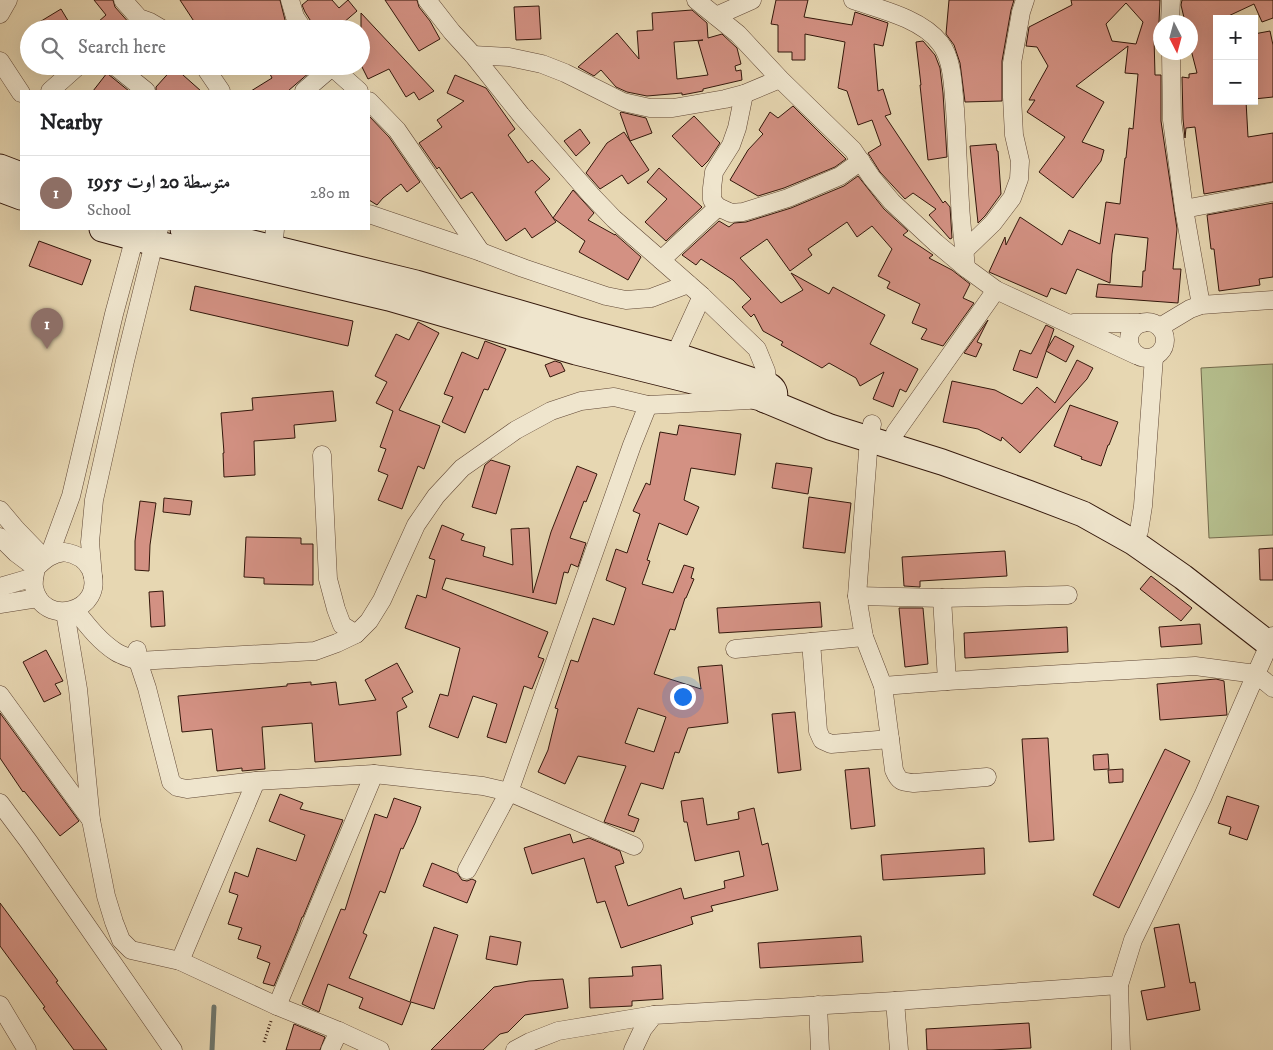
<!DOCTYPE html>
<html lang="en">
<head>
<meta charset="utf-8">
<style>
  body { margin:0; font-family:"IM FELL DW Pica",Amiri,serif; background:#f6f6f6; color:#202124 }
  .controls { position:absolute; right:15px; top:15px; display:grid; overflow:hidden; border-radius:0px; box-shadow:0 5px 20px #0002 }
  .controls button { width:45px; height:45px; display:grid; place-items:center; padding:0; border:0; border-bottom:1px solid #e0e0e0; background:#fff; color:#202124; font:25px sans-serif }
  .compass { position:absolute; left:1153px; top:15px; width:45px; height:45px; border-radius:50%; background:#fff; box-shadow:0 5px 20px #0002; rotate:174deg }
  .you { position:absolute; left:682px; top:696px; width:18px; height:18px; margin:-12px; border:4px solid #fff; border-radius:50%; background:#1a73e8; box-shadow:0 0 0 8px #1a73e833 }
  .badge { display:grid; place-items:center; width:32px; height:32px; border-radius:50%; background:#8f2418; color:#fff; font-size:16px; font-weight:700 }
  .pin { position:absolute; translate:-50% -41px; filter:drop-shadow(0 1px 2px #0008) }
  .pin::after { content:''; position:absolute; top:26px; width:18px; height:15px; background:inherit; clip-path:polygon(0 0,100% 0,50% 100%) }
  .list { margin:0; padding:0; list-style:none }
  h2 { display:flex; justify-content:space-between; align-items:center; height:65px; margin:0; padding:0 20px; font-size:21px }
  h2 small { font-size:16px; font-weight:400; color:#757577 }
  .list li { display:grid; grid-template-columns:32px 1fr auto; gap:15px; align-items:center; box-sizing:border-box; height:75px; padding:0 20px; border-top:1px solid #e0e0e0 }
  .list b { display:block; font-size:19px; white-space:nowrap }
  .list p { margin:0; font-size:16px; white-space:nowrap; color:#757577 }
  .list em { font-size:16px; font-style:normal; color:#757577 }
  .icon { flex:none; width:28px; height:28px; fill:none; stroke:currentColor; stroke-width:2; stroke-linecap:round; stroke-linejoin:round }
  .map { position:relative; flex:none; width:1273px; height:1050px; overflow:hidden }
  .search { position:absolute; background:#fff; box-shadow:0 5px 20px #0002; left:20px; top:20px; width:350px; height:55px; display:flex; align-items:center; gap:12px; box-sizing:border-box; padding:0 18px; border-radius:28px; color:#757577; font-size:19px }
  .panel { position:absolute; background:#fff; box-shadow:0 5px 20px #0002; left:20px; top:90px; width:350px; height:140px; border-radius:0px }
  .map>svg:first-child { display:block }
  .green { fill:#b5be8d; stroke:#746a4c }
  .lines { fill:none; stroke-linecap:round; stroke-linejoin:round }
  .stream { stroke:#6f786f; stroke-width:5 }
  .building { fill:#d39183; stroke:#33170b; fill-rule:evenodd }
  .street-casing { stroke:#604735; stroke-width:19 }
  .secondary-casing { stroke:#33170b; stroke-width:27 }
  .path { stroke:#33170b; stroke-width:3; stroke-dasharray:1 2.5; stroke-linecap:butt }
  .street { stroke:#efe5cd; stroke-width:18 }
  .secondary { stroke:#efe5cd; stroke-width:25 }
</style>
</head>
<body>
<div class="map">
<svg width="1273" height="1050" viewBox="0 0 1273 1050">
  <rect width="100%" height="100%" fill="#e7d7b2"/>
  <filter id="stains"><feTurbulence type="fractalNoise" baseFrequency=".004" numOctaves="4"/><feColorMatrix values="0 0 0 0 .2 0 0 0 0 .09 0 0 0 0 .02 0 0 0 .5 -.17"/></filter>
  <radialGradient id="worn" r=".72"><stop offset=".6" stop-color="#630" stop-opacity="0"/><stop offset="1" stop-color="#630" stop-opacity=".3"/></radialGradient>
  <path class="green" d="M1273,364v171l-64,3 -8,-170z"/>
  <g class="lines">
    <path class="stream" d="M212,1050l2,-43"/>
  </g>
  <g class="building">
    <path d="M94,0h19l2,7 16,18 5,4h-46l16,-14z"/>
    <path d="M180,0h100l5,20 5,9h-91z"/>
    <path d="M308,0h24l7,8 9,-8 9,11 -21,18h-22l-2,-6 -7,-11 -3,-7z"/>
    <path d="M385,0h32l2,7 11,14 10,18 -21,12z"/>
    <path d="M776,0h32l-4,17 48,8 3,-13 33,11 -5,23 -9,-2 4,47 5,-2 8,25 -6,2 58,87 2,-2 5,6 2,31 -2,1 -21,-24 7,-6 -23,-16 -8,6 -25,-27 -12,-19 13,-8 -9,-25 -14,5 -11,-34 -9,-3 7,-46 -40,-8v26h-13v-8h-14v-27l-7,-1z"/>
    <path d="M949,0h65l-3,10 -9,51v40l-37,1 -5,-39 -6,-18 -8,-11z"/>
    <path d="M1071,0h89l-1,22 1,18 -6,-3 1,38h6v46l16,108 -4,40h8l-3,34 -82,-6 2,-13 44,3 1,-16h2l3,-33 -33,-4 -3,20 -2,29 -33,-14 -11,25 -15,-6 -4,9 -58,-25 16,-35 1,8 14,-28 42,28 7,-15 31,14 6,-42 14,2 5,-46h1l3,-30 4,1 5,-55 -13,-1 3,-27 -52,40 28,16 -22,40 22,8 -3,11 -28,37 -34,-26 26,-35 -38,-25 8,-12h-6l19,-34 -11,-19 -11,-1 3,-19 43,-22zM1126,3l17,19 -7,22 -24,-3 -6,-17z"/>
    <path d="M1182,0h91v18l-11,4 -8,-18 -32,15h-5v82h29l2,36 25,-4v49l-69,12 -9,-67 -9,1 -1,10 -2,-19 -1,-42 7,1v-4l8,-1 -7,-27v-24h-5l-4,-17z"/>
    <path d="M539,6l2,33 -25,1 -2,-33z"/>
    <path d="M61,9l12,20h-45z"/>
    <path d="M692,10l15,13 1,15 14,-4 15,14 4,16 -6,2 1,5 5,-1 1,10 -39,9v2l-21,4v-2l-35,3 -20,-4 -11,-5 -15,-17 -7,6 -16,-9 39,-34 22,26 -2,-28 16,-1 -1,-17zM703,40l-5,1 10,34 -31,4 -3,-37z"/>
    <path d="M361,13l73,78 -15,9 -5,-8 -8,5 -17,-28 -21,10 -7,-14z"/>
    <path d="M1270,31l3,14v52l-19,2v-65z"/>
    <path d="M923,41l12,14 5,13 3,25 4,64 -19,3 -8,-75h1l-5,-43z"/>
    <path d="M283,66h34l-29,25h-37l21,-13 -3,-6z"/>
    <path d="M174,67l27,24h-45v-4z"/>
    <path d="M107,73l1,1 21,17h-36z"/>
    <path d="M455,75l31,13 29,41 -7,6 20,28 4,-3 18,19 -15,13 18,26 20,-28 21,23 -6,7 27,15v-1l26,23 -13,23 -49,-28 6,-11 -32,-23 3,4 -24,16 -7,-10 -19,13 -34,-49 -11,7 -22,-32 -2,2 -18,-26 23,-16 -5,-7 27,-19 -17,-8z"/>
    <path d="M793,106l53,53 -11,8 -51,21 -26,8 -28,-16 18,-30 15,-16 -4,-4 11,-18 8,6z"/>
    <path d="M621,112l25,6 6,15 -22,8 -10,-28z"/>
    <path d="M369,116l20,21 31,45 -13,10 -6,-8 -18,14 -6,7 -8,-5z"/>
    <path d="M694,116l26,27 -12,18 -6,6 -30,-31z"/>
    <path d="M580,129l10,14 -14,13 -12,-15z"/>
    <path d="M624,132l25,38 -21,14 -6,-9 -22,14 -14,-16 21,-30z"/>
    <path d="M996,144l1,7h1l3,43 -16,22 -7,7 -8,-77z"/>
    <path d="M659,168l43,39 -36,34 -21,-19 22,-23 -20,-17z"/>
    <path d="M858,176l26,33 24,22 -5,4 30,20 -4,3 23,12 18,14 -7,14 11,5 -31,43 -22,-7 6,-10 -15,-6 8,-19 -33,-16 3,-6 -12,-6 14,-27 -20,-23 -15,11 -10,-15 -39,27 4,6 -22,16 -23,-32 -27,19 41,45 22,-13 -12,-17 38,21 4,-7 52,28 -15,29 48,25 -12,23 -6,-3 -7,18 -20,-8 11,-27 -24,14 -4,-8 -27,-15 -7,5 -41,-23 2,-3 -20,-11 -9,-17 -3,3 -9,-10 9,-8 -18,-19 -32,-21 -5,6 -14,-10 37,-34 10,6 5,-4 12,-1 45,-14 53,-22z"/>
    <path d="M1273,203v74l-14,2 1,6 -41,6 -5,-42h-3l-4,-34z"/>
    <path d="M39,241l52,19 -9,25 -53,-19z"/>
    <path d="M195,286l158,35 -5,25 -158,-36z"/>
    <path d="M988,320l-11,22 5,2 -6,13 -12,-4z"/>
    <path d="M418,322l21,11 -40,77 41,16 -16,43 -6,-3 -16,43 -24,-9 10,-25 -10,-4 8,-22 -6,-2 13,-36 -17,-8 11,-21 -12,-6 21,-42 13,6z"/>
    <path d="M1046,325l8,4 -17,49 -24,-8 7,-20 11,4z"/>
    <path d="M1055,336l19,10 -8,16 -20,-11z"/>
    <path d="M485,341l21,8 -18,41 -4,-1 -19,44 -23,-11 11,-25 -9,-3 18,-42 16,7z"/>
    <path d="M1077,360l16,8 -6,11 -67,74 -18,-16 -1,4 -23,-12 -35,-7 9,-41 43,9 27,14 15,-17 18,16z"/>
    <path d="M555,361l6,2 4,8 -15,6 -5,-12z"/>
    <path d="M333,391l3,30 -42,4 1,13 -41,3 1,34 -31,2 -1,-24h1l-3,-40 32,-3 -1,-12z"/>
    <path d="M1070,405l48,17 -9,23h-1l-7,21 -20,-7 1,-2 -28,-11z"/>
    <path d="M679,425l62,9 -6,41 -44,-7 -7,32 15,7 -12,28 -28,-12 -12,37 3,1 -8,23 31,9 11,-28 10,3 -3,10 3,1 -8,19h-1l-10,32 -5,-1 -16,45 47,15 -3,-22 24,-2 6,58 -40,5 -9,25 -4,-1 -12,37 -22,-6 -13,32 11,4 -5,13 -30,-10 22,-56 -48,-10 -13,28 -27,-12 10,-22 10,-41 -3,-1 16,-48 7,2 15,-44 21,7 12,-37 -20,-8 10,-31 11,4 13,-39 -7,-3 13,-28 4,2 10,-53 17,3zM638,708l28,9 -12,35 -29,-9z"/>
    <path d="M491,460l19,6 -14,48 -24,-7 13,-42z"/>
    <path d="M776,463l36,5 -4,26 -36,-6z"/>
    <path d="M577,466l20,8 -11,28 -2,-1 -14,37 16,5 -8,24 -7,-3 -3,9 -4,-1 -8,32 -110,-26 -4,11 106,43 -10,25 6,2 -12,30 -8,-3 -18,57 -19,-6 10,-33 -24,-8 -15,42 -29,-11 11,-33 8,2 12,-48 -55,-20 12,-33 9,3 9,-38 -6,-2 13,-33 22,9 -3,6 24,7 -2,9 30,9 -2,-36 18,-1 4,65 18,-61z"/>
    <path d="M809,497l42,6 -6,50 -42,-5z"/>
    <path d="M164,498l28,3 -2,14 -27,-3z"/>
    <path d="M140,501l16,2 -6,42 -1,26 -14,-1v-29z"/>
    <path d="M246,537l55,1v6h12v41l-49,-1v-6l-20,-1z"/>
    <path d="M1273,548v32h-13l-1,-31z"/>
    <path d="M1005,551l2,25 -87,5v6l-16,-1 -2,-29z"/>
    <path d="M1151,576l41,32 -11,13 -41,-32z"/>
    <path d="M163,591l2,35 -14,1 -2,-35z"/>
    <path d="M820,602l2,25 -103,6 -2,-25z"/>
    <path d="M899,608h24l5,56 -23,3z"/>
    <path d="M1200,624l2,20 -41,3 -2,-20z"/>
    <path d="M1067,627l1,25 -103,6 -1,-25z"/>
    <path d="M46,650l17,31 -8,3 6,10 -17,8 -21,-40z"/>
    <path d="M397,663l16,29 -11,6 5,9 -10,5 4,43 -86,7 -3,-39 -50,4 3,42 -23,2v-3l-25,3 -5,-42 -30,3 -4,-36 109,-10v-2l24,-2v3l25,-3 3,23 37,-5 -11,-20z"/>
    <path d="M1216,679l8,2 3,34 -67,5 -3,-36z"/>
    <path d="M795,712l6,58 -23,3 -6,-59z"/>
    <path d="M0,713l79,108 -19,15 -36,-45 -1,1 -23,-34z"/>
    <path d="M1048,738l6,102 -25,2 -7,-103z"/>
    <path d="M1165,749l25,12 -71,147 -26,-13z"/>
    <path d="M1108,754l1,15 -15,1 -1,-15z"/>
    <path d="M869,768l6,58 -24,3 -6,-59z"/>
    <path d="M1123,769v13l-14,1 -1,-13z"/>
    <path d="M280,794l23,9 -3,6 43,11 -40,97h-1l-5,14 -23,55 -11,-3 7,-20 -13,-5 4,-12 -23,-7 4,-11 -14,-4 10,-29 -9,-3 6,-20 13,5 9,-29 39,13 9,-26 -36,-14z"/>
    <path d="M1227,796l32,10 -12,34 -18,-6 2,-7 -13,-4z"/>
    <path d="M394,798l27,9 -6,16 -12,26 -2,-1 -16,45 -5,-2 -17,42 4,2 -18,43 61,24 24,-75 24,8 -24,74 -23,-7 -9,23 -43,-17 4,-10 -35,-14 -9,28 -17,-8 39,-95 4,1 30,-96 12,4z"/>
    <path d="M703,798l4,27 32,-6 -1,-7 16,-4 8,37 6,-2 10,47 -67,16 2,5 -22,6 2,7 -72,24 -16,-47 -8,2 -13,-45 -52,16 -8,-26 46,-14 3,9 16,-5 31,13 4,12 -9,3 13,40 53,-18 3,11 41,-11 -1,-7 20,-5 -5,-25 -44,10 -8,-39h-3l-3,-21z"/>
    <path d="M984,848l1,26 -102,6 -2,-25z"/>
    <path d="M432,863l25,10 5,7 5,1 5,-2 4,2 -9,22 -44,-17z"/>
    <path d="M0,903l58,78 -2,1 51,68h-33l-31,-42 2,-1 -45,-61z"/>
    <path d="M1179,924l11,59 5,-1 5,28 -53,10 -6,-29 24,-4 -11,-59z"/>
    <path d="M490,936l31,6 -4,23 -31,-6z"/>
    <path d="M861,936l2,26 -103,6 -2,-25z"/>
    <path d="M661,965l2,34 -31,2v5l-42,2 -1,-30 44,-2 -1,-9z"/>
    <path d="M563,979l5,29 -43,7 -17,17 -8,2 -17,16h-52l63,-63 35,-6z"/>
    <path d="M1029,1023l2,25 -40,2h-64l-1,-21z"/>
    <path d="M294,1024l31,13 -5,13h-34z"/>
  </g>
  <g class="lines">
    <g class="street-casing">
      <g id="street">
        <path d="M123,0l16,18 11,4 12,7"/>
        <path d="M290,0l5,17 8,12"/>
        <path d="M427,0l25,32 21,23 48,60 70,80 23,24 47,41 57,-53"/>
        <path d="M696,0l42,34 42,45 73,71 19,28 20,24 44,41 30,25 30,22 140,65"/>
        <path d="M853,0c27,9 69,19 87,43 13,16 13,45 15,66 2,31 3,63 5,94 1,22 4,43 6,65"/>
        <path d="M0,14l8,-14"/>
        <path d="M716,16l36,-16"/>
        <path d="M1170,22l1,-22"/>
        <path d="M1171,52l1,68 12,89 17,96"/>
        <path d="M473,55l36,2 33,7 23,9 58,29 27,6h23l52,-9 19,-5 36,-15"/>
        <path d="M0,61l21,32"/>
        <path d="M115,66l31,25"/>
        <path d="M204,66l17,25"/>
        <path d="M331,66l28,25"/>
        <path d="M50,91l28,-25"/>
        <path d="M304,91l28,-24"/>
        <path d="M744,94l-7,34 -6,17 -17,27 -2,16v12l6,7 13,6 12,-1 45,-14 52,-22 21,-15"/>
        <path d="M369,101l28,29 84,122"/>
        <path d="M1184,209l89,-17"/>
        <path d="M369,214l112,38 42,16 83,28 20,4 25,-2 37,-14"/>
        <path d="M273,249l2,-20"/>
        <path d="M964,251l29,-28 19,-25 7,-19 1,-18 -6,-26 -2,-38v-34l9,-51 4,-12"/>
        <path d="M661,260l41,36 55,53 9,22 2,14"/>
        <circle cx="1147" cy="340" r="18"/>
        <path d="M1073,323h70"/>
        <path d="M1160,327l30,-18 11,-4 72,-5"/>
        <path d="M675,355l27,-59"/>
        <path d="M872,424l-3,15 -12,157 7,41 19,49 11,84c5,12 8,12 20,13l73,-6"/>
        <path d="M895,433l101,-143"/>
        <path d="M322,455l6,124 8,30 6,16 14,9"/>
        <path d="M0,510l16,19 29,30"/>
        <path d="M0,537l16,16 20,15"/>
        <path d="M1133,542l6,-11 4,-25 11,-149"/>
        <path d="M64,552c12,2 22,7 27,18 16,42 -49,59 -57,17 -1,-6 1,-13 2,-19 9,-9 15,-14 28,-16z"/>
        <path d="M49,556l22,-60 43,-182 23,-85"/>
        <path d="M93,577l-3,-35 4,-42 31,-139 29,-118 5,-14"/>
        <path d="M0,587l34,-10"/>
        <path d="M857,596l85,2 126,-3"/>
        <path d="M942,598l5,83"/>
        <path d="M0,604l38,-6"/>
        <path d="M75,610c12,15 24,31 41,42 6,4 15,6 22,9l177,-10 22,-8 19,-9 13,-13 13,-21 34,-75 20,-29 26,-28 54,-38 35,-19 30,-10 33,-4 34,8 101,-5"/>
        <path d="M65,612l13,77 13,131 15,76 8,26 7,18 10,10 49,11 97,45 62,25 41,19"/>
        <path d="M811,642l7,89 4,9 9,4 59,-5"/>
        <path d="M735,649l129,-12"/>
        <path d="M137,650l1,11 9,27 24,94 6,5 10,2 69,-8 118,-7 109,12 26,6 125,54"/>
        <path d="M883,686l64,-5 248,-15 61,8 17,-38"/>
        <path d="M0,695l91,125"/>
        <path d="M0,803l29,39 144,208"/>
        <path d="M467,870l42,-78 123,-347 16,-40"/>
        <path d="M180,961l76,-180"/>
        <path d="M895,1001l4,49"/>
        <path d="M0,1005l27,45"/>
        <path d="M818,1005l2,45"/>
        <path d="M277,1006l97,-232"/>
        <path d="M330,1050l9,-19"/>
        <path d="M515,1050l15,-8 28,-11 96,-16"/>
        <path d="M633,1050l10,-21 11,-14 241,-14 224,-16"/>
        <path d="M1121,1050l-2,-65 14,-45 70,-144 53,-122 17,14"/>
      </g>
    </g>
    <g class="secondary-casing">
      <g id="secondary">
        <path d="M0,167l21,8"/>
        <path d="M0,189l21,8"/>
        <path d="M102,229l52,14 235,55 187,54 185,46c12,8 20,-6 7,-13l-7,3 -2,5 2,5"/>
        <path d="M183,229l61,12 172,42 159,46 100,26 76,25"/>
        <path d="M765,400l65,27 112,35 86,31 55,21 50,28 50,35 86,67 4,1"/>
      </g>
    </g>
    <path class="path" d="M264,1042l7,-21"/>
    <use href="#street" class="street"/>
    <use href="#secondary" class="secondary"/>
  </g>
  <rect width="100%" height="100%" filter="url(#stains)"/>
  <rect width="100%" height="100%" fill="url(#worn)"/>
</svg>
<div class="controls">
<button>+</button>
<button>−</button>
</div>
<svg class="compass" viewBox="-18 -18 36 36"><path d="M0-13l5 13h-10z" fill="#e53935"/><path d="M0 13l5-13h-10z" fill="#757577"/></svg>
<div class="you"></div>
<div class="pin badge" style="left:47px;top:349px;background:#8d6e63">1</div>
<div class="search"><svg class="icon" aria-label="search" viewBox="0 0 24 24"><circle cx="10" cy="10" r="6"/><path d="M15 15l6 6"/></svg>Search here</div>
<section class="panel">
<h2>Nearby<small></small></h2>
<ul class="list">
<li><span class="badge" style="background:#8d6e63">1</span><div><b>متوسطة 20 اوت 1955</b><p>School</p></div><em>280 m</em></li>
</ul>
</section>
</div>
</body>
</html>
